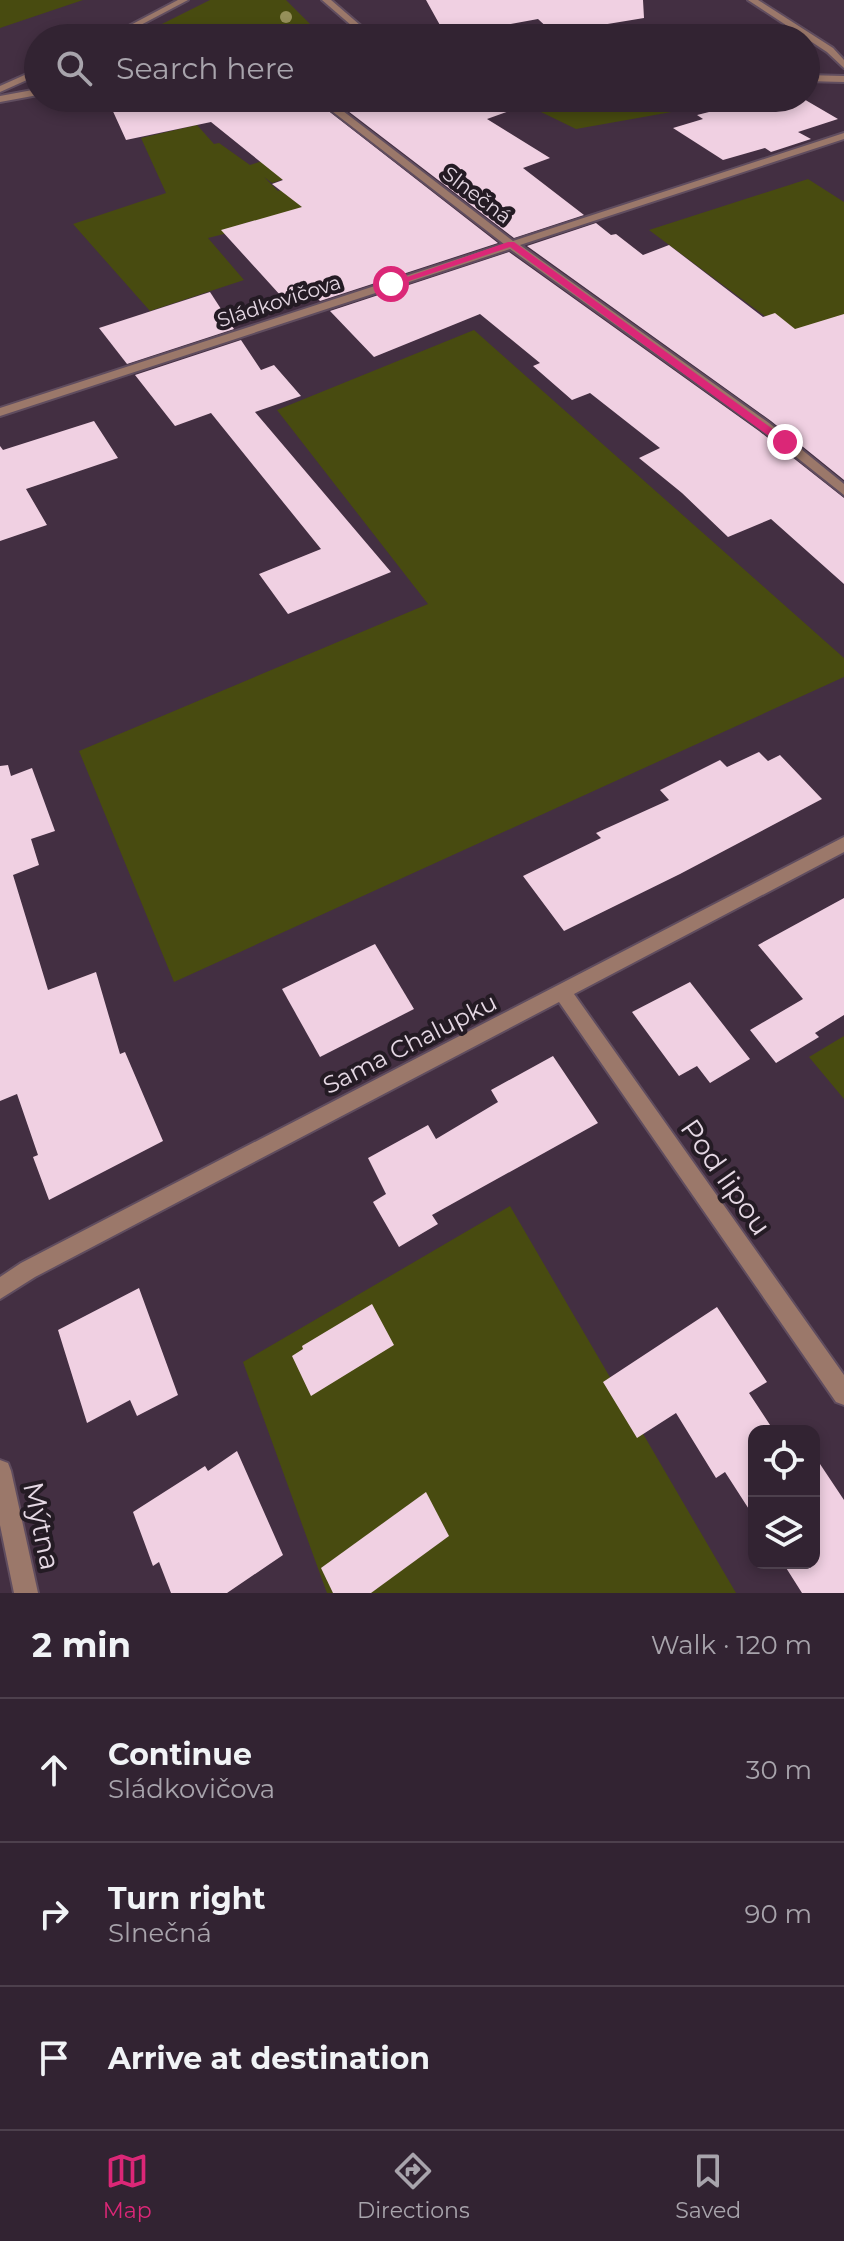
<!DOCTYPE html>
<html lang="en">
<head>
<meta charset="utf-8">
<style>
  body { margin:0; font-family:Montserrat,sans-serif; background:#3d2f3e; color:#f1f3f6 }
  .controls { position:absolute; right:24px; bottom:24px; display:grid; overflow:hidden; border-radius:16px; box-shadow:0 4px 12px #0003 }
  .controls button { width:72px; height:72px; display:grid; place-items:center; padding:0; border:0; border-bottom:2px solid #4d404d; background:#322332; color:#f1f3f6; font:40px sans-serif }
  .stop { position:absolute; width:24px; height:24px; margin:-18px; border:6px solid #db2777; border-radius:50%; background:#fff }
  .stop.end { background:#db2777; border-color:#fff; box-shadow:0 2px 8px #0008 }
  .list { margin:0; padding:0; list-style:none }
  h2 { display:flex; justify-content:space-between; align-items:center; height:104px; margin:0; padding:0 32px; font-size:34px }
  h2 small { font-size:26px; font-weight:400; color:#a8a4ac }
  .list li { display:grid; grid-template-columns:52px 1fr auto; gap:24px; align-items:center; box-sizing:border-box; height:144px; padding:0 32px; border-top:2px solid #4d404d }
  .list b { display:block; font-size:30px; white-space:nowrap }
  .list p { margin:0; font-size:26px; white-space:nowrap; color:#a8a4ac }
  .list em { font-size:26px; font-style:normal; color:#a8a4ac }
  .icon { flex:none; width:44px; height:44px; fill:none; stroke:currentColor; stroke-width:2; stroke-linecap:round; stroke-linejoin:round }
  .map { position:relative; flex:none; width:844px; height:1593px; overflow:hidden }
  .search { position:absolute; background:#322332; box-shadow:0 4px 12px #0003; left:24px; right:24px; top:24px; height:88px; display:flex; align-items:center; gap:20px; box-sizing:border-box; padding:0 28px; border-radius:44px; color:#a8a4ac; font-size:30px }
  .sheet { height:536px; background:#322332 }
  nav { display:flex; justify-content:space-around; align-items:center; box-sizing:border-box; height:112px; border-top:2px solid #4d404d; background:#322332; font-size:22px; color:#a8a4ac }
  nav a { display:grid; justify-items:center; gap:4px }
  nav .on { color:#db2777 }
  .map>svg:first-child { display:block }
  .green { fill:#484b10 }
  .building { fill:#f0d0e2 }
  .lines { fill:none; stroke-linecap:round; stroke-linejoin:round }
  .service-casing { stroke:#604d5f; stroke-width:4 }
  .minor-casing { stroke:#604d5f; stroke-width:4 }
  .service { fill:#9b786a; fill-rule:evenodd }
  .minor { fill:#9b786a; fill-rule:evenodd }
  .tree { fill:#96905a }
  .route { fill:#db2777 }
  .labels { text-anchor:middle; stroke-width:8; stroke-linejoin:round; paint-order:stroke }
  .far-street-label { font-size:20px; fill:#e5d8e4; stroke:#241b24 }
  .street-label { font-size:24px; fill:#e5d8e4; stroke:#241b24 }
  .near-street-label { font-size:28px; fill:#e5d8e4; stroke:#241b24 }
</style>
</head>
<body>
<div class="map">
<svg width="844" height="1593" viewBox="0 0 844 1593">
  <rect width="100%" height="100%" fill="#432f42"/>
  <g class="green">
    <path d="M0,0h83l-83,28z"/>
    <path d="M210,0h76l38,38h-190z"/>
    <path d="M512,98h190l9,7 -135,24z"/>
    <path d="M197,125l17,19 5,-1 31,22 41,-14 15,21 -34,11 -8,-6 14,14 46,-15 18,14 -79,41 -11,-10 -15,5 3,4 -32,8 36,42 -94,31 -77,-87 93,-31 -25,-55z"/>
    <path d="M808,179l36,23v173l-195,-145z"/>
    <path d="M474,330l370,328v19l-670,305 -95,-231 349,-147 -151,-194z"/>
    <path d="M844,1036v63l-35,-42z"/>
    <path d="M510,1206l226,387h-409l-84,-231z"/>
  </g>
  <g class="building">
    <path d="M426,0h217l1,18 -91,15 -15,-14 -92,17z"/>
    <path d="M165,98h147l186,145 -178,58 -13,-13 -26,8 -60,-66 81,-23 -30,-23 11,-4 -72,-58 -85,18 -15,-33z"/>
    <path d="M331,98h200l1,5 -45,16 63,39 -27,10 61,47 -70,23z"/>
    <path d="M704,98h98l36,21 -40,13 13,7 -40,13 -6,-4 -42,12 -50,-32 30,-9 -6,-4 12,-3 -10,-6z"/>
    <path d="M596,223l15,12 5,-1 27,21 26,-10 94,72 12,-4 20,16 49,-15v166l-73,-59 -244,-175z"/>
    <path d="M509,252l250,179 85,67v86l-73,-65 -43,18 -46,-44 -43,-35 21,-10 -70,-55 -18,7 -39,-34 7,-3 -60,-49 -106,43 -44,-46z"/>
    <path d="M210,292l24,37 -107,35 -28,-36z"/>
    <path d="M241,340l20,30 13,-5 27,31 -46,16 136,160 -103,42 -29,-40 62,-25 -110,-136 -36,13 -40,-51z"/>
    <path d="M94,421l24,37 -92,31 21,36 -47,16v-95l3,4z"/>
    <path d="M759,752l9,9 12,-6 42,44 -142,75 -116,57 -41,-55 78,-38 -5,-5 73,-33 -9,-10 60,-30 7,7z"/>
    <path d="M8,765l3,11 21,-8 23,63 -24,8 8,26 -26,10 35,115 48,-18 24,82 5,-2 38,89 -114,59 -16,-43 5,-2 -21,-61 -17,7v-335z"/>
    <path d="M844,898v117l-29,18 4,4 -43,26 -26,-33 53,-31 -45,-54z"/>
    <path d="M375,944l39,65 -94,48 -38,-68z"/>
    <path d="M690,982l60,77 -40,24 -13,-17 -18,10 -47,-64z"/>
    <path d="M553,1056l45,67 -166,92 6,9 -39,23 -26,-45 13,-8 -18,-36 60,-33 8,14 62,-37 -7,-12z"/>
    <path d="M139,1288l39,107 -41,21 -7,-16 -43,23 -29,-93z"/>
    <path d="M372,1304l22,41 -83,51 -19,-40 11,-7 -1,-3z"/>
    <path d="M717,1307l50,75 -18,11 25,38h-20v86l-29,-45 -9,6 -40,-65 -39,25 -34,-56z"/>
    <path d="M237,1451l46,104 -56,38h-56l-12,-31 -6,4 -20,-54 72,-46 3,5z"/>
    <path d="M818,1461l26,39v93h-42l-19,-30h31v-99z"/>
    <path d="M426,1492l23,44 -78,57h-38l-12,-25z"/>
  </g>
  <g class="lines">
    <g class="service-casing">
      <g id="service">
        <path d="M322,0h9l44,38h-9z"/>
        <path d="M748,0h10l75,48 11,12v8l-17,-16z"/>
      </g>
    </g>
    <g class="minor-casing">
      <g id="minor">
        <path d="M178,0h10l-72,38h-10z"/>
        <path d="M38,69v6l-38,17v-6z"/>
        <path d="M806,75l38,1v6l-38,-1z"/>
        <path d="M38,89v6l-38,7v-6z"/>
        <path d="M315,98h11l187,143 331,-108v6l-324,106 249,178 75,61v11l-83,-66 -251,-180 -510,167v-8l504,-164z"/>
        <path d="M844,837v15l-270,142 270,381v30l-8,-3 -277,-400 -524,275 -35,22v-22l21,-14z"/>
        <path d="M0,1460l8,3 3,8 27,122h-24l-14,-68z"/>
      </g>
    </g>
    <use href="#service" class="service"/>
    <use href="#minor" class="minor"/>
  </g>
  <circle class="tree" cx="286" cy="17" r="6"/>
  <path class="route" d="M508,242h6l274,198v5h-7l-271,-198 -116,39 -7,-2z"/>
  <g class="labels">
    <g class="far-street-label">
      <text transform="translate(477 195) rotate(37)" y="7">Slnečná</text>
      <text transform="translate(279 301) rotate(-18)" y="7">Sládkovičova</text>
    </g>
    <g class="street-label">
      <text transform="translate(410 1044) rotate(-27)" y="8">Sama Chalupku</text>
    </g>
    <g class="near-street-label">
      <text transform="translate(726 1177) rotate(55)" y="10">Pod lipou</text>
      <text transform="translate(42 1526) rotate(78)" y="10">Mýtna</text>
    </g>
  </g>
</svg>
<div class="controls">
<button><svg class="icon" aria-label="locate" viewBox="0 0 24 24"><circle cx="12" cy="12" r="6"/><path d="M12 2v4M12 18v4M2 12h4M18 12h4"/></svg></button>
<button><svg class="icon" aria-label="layers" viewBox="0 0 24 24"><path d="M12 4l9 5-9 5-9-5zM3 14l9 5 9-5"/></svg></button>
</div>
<div class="stop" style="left:391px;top:284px"></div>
<div class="stop end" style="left:785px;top:442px"></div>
<div class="search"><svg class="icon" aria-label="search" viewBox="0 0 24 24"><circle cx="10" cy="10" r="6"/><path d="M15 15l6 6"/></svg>Search here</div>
</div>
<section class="sheet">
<h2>2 min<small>Walk · 120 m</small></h2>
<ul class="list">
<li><svg class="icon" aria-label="ahead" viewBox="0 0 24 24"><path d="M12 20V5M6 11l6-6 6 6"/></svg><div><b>Continue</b><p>Sládkovičova</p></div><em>30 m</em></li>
<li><svg class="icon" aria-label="right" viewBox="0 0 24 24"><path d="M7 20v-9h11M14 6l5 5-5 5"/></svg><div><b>Turn right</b><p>Slnečná</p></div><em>90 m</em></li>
<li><svg class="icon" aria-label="arrive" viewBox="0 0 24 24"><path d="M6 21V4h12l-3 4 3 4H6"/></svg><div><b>Arrive at destination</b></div></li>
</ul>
</section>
<nav>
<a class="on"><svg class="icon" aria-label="map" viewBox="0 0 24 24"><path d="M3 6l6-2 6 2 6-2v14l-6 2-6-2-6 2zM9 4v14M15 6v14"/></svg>Map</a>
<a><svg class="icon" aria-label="directions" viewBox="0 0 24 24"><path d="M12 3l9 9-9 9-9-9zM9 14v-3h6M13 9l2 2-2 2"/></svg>Directions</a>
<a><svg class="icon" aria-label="saved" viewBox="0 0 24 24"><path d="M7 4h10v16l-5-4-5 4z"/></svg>Saved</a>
</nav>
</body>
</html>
